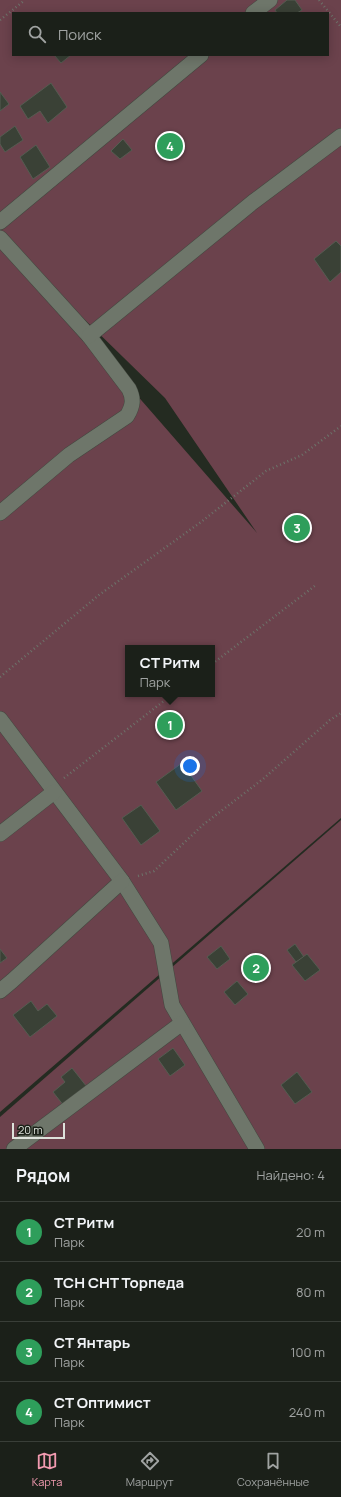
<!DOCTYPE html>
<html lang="ru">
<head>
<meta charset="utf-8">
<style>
  body { margin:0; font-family:Manrope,sans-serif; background:#282d26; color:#f1f3f6 }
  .scale { position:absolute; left:12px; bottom:10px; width:53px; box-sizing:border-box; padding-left:4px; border:2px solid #dde2db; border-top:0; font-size:11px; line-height:14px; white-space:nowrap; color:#dde2db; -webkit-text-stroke:3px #1b2118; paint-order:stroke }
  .you { position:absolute; left:190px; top:766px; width:14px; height:14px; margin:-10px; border:3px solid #fff; border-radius:50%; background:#1a73e8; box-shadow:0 0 0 6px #1a73e833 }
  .badge { display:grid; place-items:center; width:26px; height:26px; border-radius:50%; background:#f29ab0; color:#fff; font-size:13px; font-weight:700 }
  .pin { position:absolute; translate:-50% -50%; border:2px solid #fff; box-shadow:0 1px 4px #0006 }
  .popup { position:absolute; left:125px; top:645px; width:90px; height:52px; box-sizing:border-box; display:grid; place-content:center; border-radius:0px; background:#1b2019; filter:drop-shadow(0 1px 3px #0005); font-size:13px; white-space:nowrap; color:#a0a3a2 }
  .popup b { font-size:15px; color:#f1f3f6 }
  .popup::after { content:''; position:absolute; left:50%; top:100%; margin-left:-8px; border:8px solid transparent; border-top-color:#1b2019 }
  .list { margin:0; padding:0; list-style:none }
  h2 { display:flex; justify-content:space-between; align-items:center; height:52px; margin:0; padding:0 16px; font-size:17px }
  h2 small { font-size:13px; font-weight:400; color:#a0a3a2 }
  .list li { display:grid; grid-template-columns:26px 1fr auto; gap:12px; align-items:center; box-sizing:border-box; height:60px; padding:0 16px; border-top:1px solid #393e38 }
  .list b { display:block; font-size:15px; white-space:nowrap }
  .list p { margin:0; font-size:13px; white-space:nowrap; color:#a0a3a2 }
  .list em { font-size:13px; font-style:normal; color:#a0a3a2 }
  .icon { flex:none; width:22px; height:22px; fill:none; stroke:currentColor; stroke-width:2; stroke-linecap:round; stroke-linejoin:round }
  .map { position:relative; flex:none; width:341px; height:1149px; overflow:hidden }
  .search { position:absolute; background:#1b2019; box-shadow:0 2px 10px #0003; left:12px; right:12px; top:12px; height:44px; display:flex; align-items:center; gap:10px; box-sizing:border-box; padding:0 14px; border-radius:0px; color:#a0a3a2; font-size:15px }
  .sheet { height:292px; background:#1b2019 }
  nav { display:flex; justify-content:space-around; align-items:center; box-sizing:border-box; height:56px; border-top:1px solid #393e38; background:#1b2019; font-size:11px; color:#a0a3a2 }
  nav a { display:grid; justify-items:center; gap:2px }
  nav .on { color:#f29ab0 }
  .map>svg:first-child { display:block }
  .green { fill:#6b424c; fill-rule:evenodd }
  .building { fill:#3a4136; stroke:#555c51 }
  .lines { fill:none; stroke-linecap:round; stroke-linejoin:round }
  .minor-casing { stroke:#434940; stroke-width:16 }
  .path { stroke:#6d736a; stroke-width:2.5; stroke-dasharray:1 3; stroke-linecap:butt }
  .minor { stroke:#6e766a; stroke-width:15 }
</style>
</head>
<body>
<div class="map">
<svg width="341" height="1149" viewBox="0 0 341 1149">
  <rect width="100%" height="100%" fill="#242b21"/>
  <g class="green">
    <path d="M0,0h341v818l-341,294v-874l257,295 -92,-135 -165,-161zM13,13h315v42h-315zM128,648h84v46h-84z"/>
    <path d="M341,820v329h-341v-32z"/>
  </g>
  <g class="building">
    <path d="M287,0h8l7,10 -5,3h-20l-2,-3z"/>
    <path d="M54,55h17l-10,8z"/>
    <path d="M51,83l16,24 -19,16 -8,-12 -12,8 -8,-13z"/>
    <path d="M0,92l9,12 -9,7z"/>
    <path d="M15,126l8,14 -18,12 -5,-8v-7z"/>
    <path d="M123,139l9,11 -12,9 -9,-8z"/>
    <path d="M36,145l14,22 -17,12 -13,-22z"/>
    <path d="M336,241l5,5v26l-11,10 -16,-23z"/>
    <path d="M182,763l20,28 -26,19 -20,-28z"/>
    <path d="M141,805l19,26 -19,14 -19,-27z"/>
    <path d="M295,944l9,13 -8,5 -9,-12z"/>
    <path d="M221,946l9,13 -13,10 -10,-12z"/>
    <path d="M0,949l7,9 -7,5z"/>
    <path d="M307,954l13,16 -15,11 -13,-16z"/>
    <path d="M237,981l11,13 -13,11 -11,-13z"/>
    <path d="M31,1001l7,10 9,-7 10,12 -27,21 -17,-22z"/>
    <path d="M173,1048l12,17 -15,11 -12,-17z"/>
    <path d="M72,1068l15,19 -23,19 -11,-14 12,-10 -4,-5z"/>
    <path d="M297,1072l15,20 -17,12 -14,-19z"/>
  </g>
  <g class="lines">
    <g class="minor-casing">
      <g id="minor">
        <path d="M253,13l17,-13"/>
        <path d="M0,222l201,-167"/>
        <path d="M0,238l89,98 40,53c5,10 4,17 -2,27l-58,39 -69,58"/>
        <path d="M89,336l164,-134 88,-66"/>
        <path d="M0,719l122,162 39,62 11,62 85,144"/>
        <path d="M0,834l54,-42"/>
        <path d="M0,991l12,-10 110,-100"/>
        <path d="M14,1149l168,-126"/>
      </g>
    </g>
    <g class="path">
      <path d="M319,0l22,27"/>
      <path d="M0,20l25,-20"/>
      <path d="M212,664l104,-79"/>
      <path d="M0,677l99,-82 102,-73 65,-51 36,-16 39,-29"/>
      <path d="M64,778l109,-84"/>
      <path d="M138,876l16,-5 50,-47 59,-45 67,-59 11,-7"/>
    </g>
    <use href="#minor" class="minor"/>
  </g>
</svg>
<div class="scale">20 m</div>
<div class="you"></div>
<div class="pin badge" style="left:170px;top:725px;background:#2e9e5b">1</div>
<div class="popup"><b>СТ Ритм</b>Парк</div>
<div class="pin badge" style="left:256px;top:968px;background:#2e9e5b">2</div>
<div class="pin badge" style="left:297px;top:528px;background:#2e9e5b">3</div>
<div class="pin badge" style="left:170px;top:146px;background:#2e9e5b">4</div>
<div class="search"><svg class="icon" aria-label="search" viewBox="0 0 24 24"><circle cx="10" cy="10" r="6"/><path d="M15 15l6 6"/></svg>Поиск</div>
</div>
<section class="sheet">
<h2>Рядом<small>Найдено: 4</small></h2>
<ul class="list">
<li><span class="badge" style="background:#2e9e5b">1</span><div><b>СТ Ритм</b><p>Парк</p></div><em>20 m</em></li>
<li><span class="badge" style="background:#2e9e5b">2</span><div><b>ТСН СНТ Торпеда</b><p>Парк</p></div><em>80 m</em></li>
<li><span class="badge" style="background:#2e9e5b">3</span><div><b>СТ Янтарь</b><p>Парк</p></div><em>100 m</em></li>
<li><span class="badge" style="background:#2e9e5b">4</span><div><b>СТ Оптимист</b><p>Парк</p></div><em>240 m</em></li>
</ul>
</section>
<nav>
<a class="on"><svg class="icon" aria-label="map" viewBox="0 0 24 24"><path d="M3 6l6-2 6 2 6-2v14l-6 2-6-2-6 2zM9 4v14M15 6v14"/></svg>Карта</a>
<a><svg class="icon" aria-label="directions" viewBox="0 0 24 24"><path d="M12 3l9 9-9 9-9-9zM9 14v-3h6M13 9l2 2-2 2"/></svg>Маршрут</a>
<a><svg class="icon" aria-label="saved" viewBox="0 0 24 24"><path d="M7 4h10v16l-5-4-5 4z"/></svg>Сохранённые</a>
</nav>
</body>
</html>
